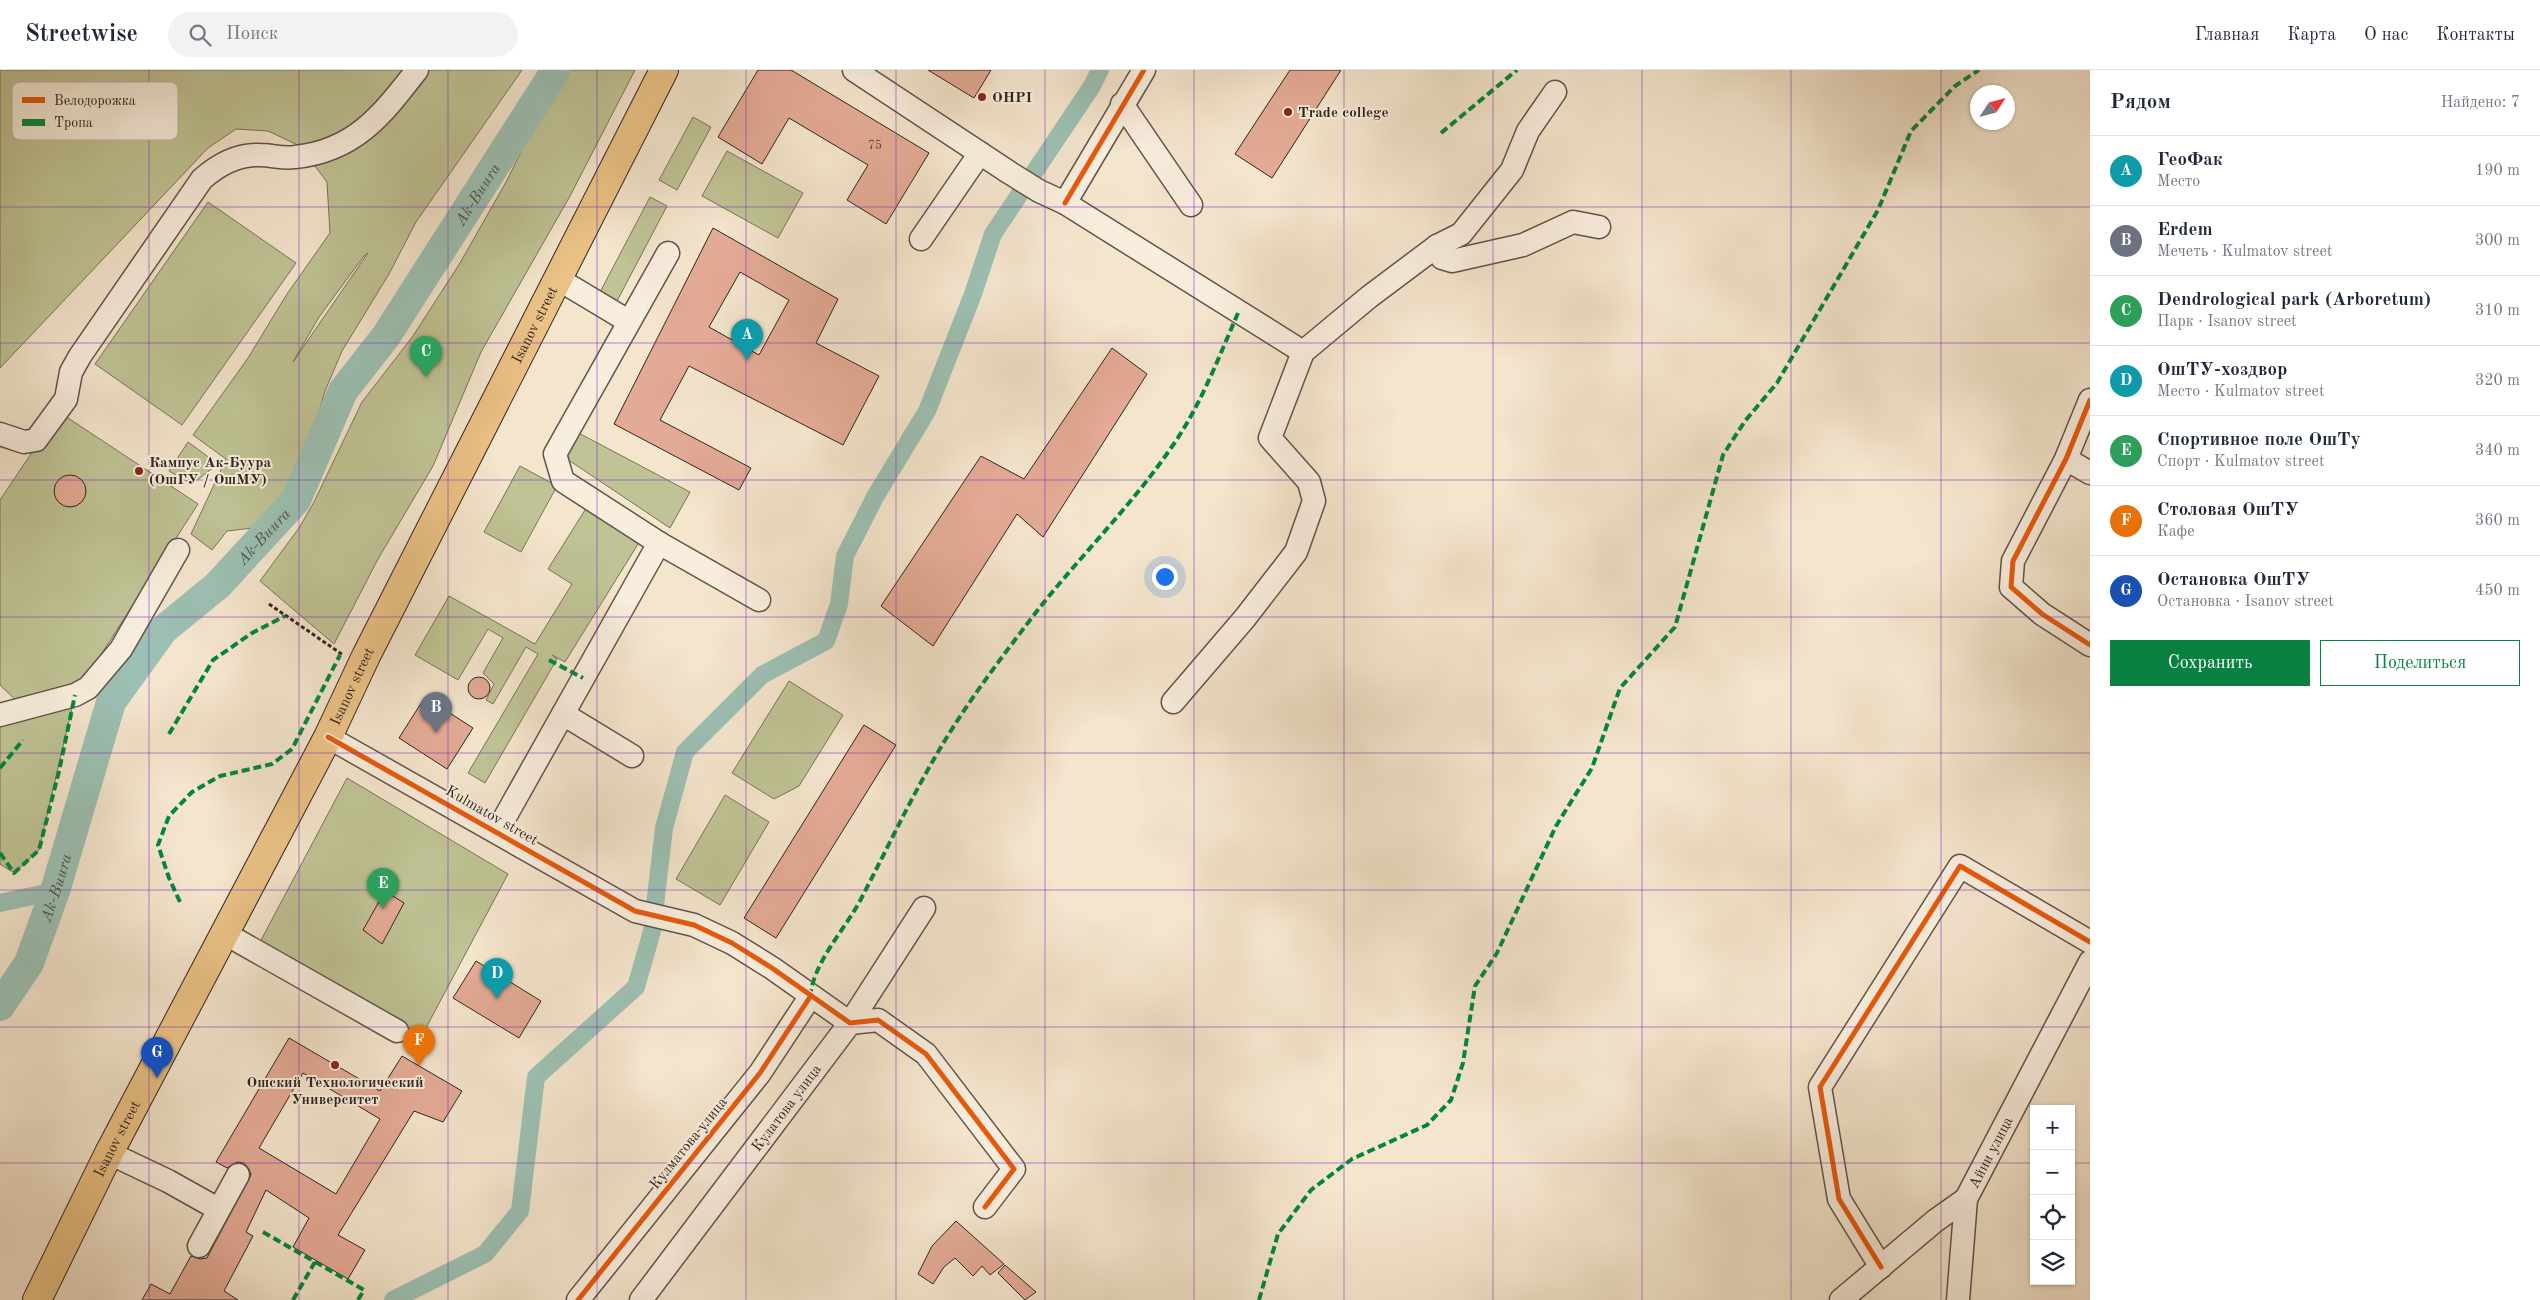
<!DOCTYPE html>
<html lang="ru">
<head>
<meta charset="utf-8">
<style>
  body { margin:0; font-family:"Old Standard TT",serif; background:#f2f2f3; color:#1f2937 }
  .controls { position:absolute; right:15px; bottom:15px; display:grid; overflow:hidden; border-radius:0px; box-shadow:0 1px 4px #0004 }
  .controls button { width:45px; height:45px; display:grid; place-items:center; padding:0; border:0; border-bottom:1px solid #e0e1e3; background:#fff; color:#1f2937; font:25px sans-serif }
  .compass { position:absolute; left:1970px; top:15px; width:45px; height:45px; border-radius:50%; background:#fff; box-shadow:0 1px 4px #0004; rotate:54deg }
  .you { position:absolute; left:1164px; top:506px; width:18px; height:18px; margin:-12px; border:4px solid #fff; border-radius:50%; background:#1a73e8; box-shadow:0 0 0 8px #1a73e833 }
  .badge { display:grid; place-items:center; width:32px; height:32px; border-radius:50%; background:#0b8043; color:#fff; font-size:16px; font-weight:700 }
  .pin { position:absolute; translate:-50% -41px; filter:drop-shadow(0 1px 2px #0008) }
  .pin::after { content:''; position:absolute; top:26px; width:18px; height:15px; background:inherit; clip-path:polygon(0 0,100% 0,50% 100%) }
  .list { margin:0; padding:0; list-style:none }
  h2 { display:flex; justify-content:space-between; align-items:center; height:65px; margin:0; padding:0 20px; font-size:21px }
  h2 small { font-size:16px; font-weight:400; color:#747a83 }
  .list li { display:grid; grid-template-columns:32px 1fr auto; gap:15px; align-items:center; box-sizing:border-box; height:70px; padding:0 20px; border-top:1px solid #e0e1e3 }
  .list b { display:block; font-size:19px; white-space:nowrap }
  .list p { margin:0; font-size:16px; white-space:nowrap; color:#747a83 }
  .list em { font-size:16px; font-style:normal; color:#747a83 }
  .actions { display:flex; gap:10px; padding:15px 20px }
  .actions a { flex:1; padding:11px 0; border:1px solid #0b8043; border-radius:0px; text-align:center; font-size:18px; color:#0b8043 }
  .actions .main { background:#0b8043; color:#fff }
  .icon { flex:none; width:28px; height:28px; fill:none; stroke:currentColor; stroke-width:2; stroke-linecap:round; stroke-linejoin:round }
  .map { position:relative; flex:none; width:2090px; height:1230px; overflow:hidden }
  header { display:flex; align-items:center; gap:30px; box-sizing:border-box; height:70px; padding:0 25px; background:#fff; border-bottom:1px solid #e0e1e3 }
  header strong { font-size:24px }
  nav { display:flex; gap:28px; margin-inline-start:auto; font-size:18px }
  .search { width:350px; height:45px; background:#f2f2f3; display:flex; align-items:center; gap:12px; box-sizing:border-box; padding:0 18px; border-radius:28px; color:#747a83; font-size:19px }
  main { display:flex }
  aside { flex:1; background:#fff }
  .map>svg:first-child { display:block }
  .green { fill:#bfc395; stroke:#77745a; fill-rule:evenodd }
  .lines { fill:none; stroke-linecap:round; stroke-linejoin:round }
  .canal { stroke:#9cc0b3; stroke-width:18 }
  .river { stroke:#9cc0b3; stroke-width:30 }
  .building { fill:#e3aa95; stroke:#2f241f; fill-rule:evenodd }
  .minor-casing { stroke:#60544a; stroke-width:25 }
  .major-casing { stroke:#2f241f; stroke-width:30 }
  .path { stroke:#2f241f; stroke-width:3; stroke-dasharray:4 2.5; stroke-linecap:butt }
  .minor { stroke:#f8eede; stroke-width:22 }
  .major { stroke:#eac286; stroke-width:28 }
  .quiet { stroke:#00873e; stroke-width:4; stroke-dasharray:8 4; stroke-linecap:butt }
  .cycleway-casing { stroke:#f8eede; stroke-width:8 }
  .cycleway { stroke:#e8590c; stroke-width:5 }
  .grid { fill:none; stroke:#7b2cbf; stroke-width:1; stroke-opacity:0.55 }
  .poi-dot { fill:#8f2418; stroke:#f8eede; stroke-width:2 }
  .labels { text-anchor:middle; stroke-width:4; stroke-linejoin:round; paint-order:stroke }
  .number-label { font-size:12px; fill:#5c463c }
  .poi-label { font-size:15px; font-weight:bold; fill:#2f241f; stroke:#f8eede; text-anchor:start }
  .street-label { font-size:15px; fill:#2f241f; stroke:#f8eede }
  .water-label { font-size:16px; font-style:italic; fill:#50534b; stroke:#f8eede }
  .key { fill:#f8eede; stroke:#bcb1a5; stroke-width:1 }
  .key-label { font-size:14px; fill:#2f241f }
</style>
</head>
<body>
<header>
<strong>Streetwise</strong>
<div class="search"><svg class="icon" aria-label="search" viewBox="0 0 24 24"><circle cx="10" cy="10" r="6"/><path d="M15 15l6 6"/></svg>Поиск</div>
<nav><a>Главная</a><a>Карта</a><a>О нас</a><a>Контакты</a></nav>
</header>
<main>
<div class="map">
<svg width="2090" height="1230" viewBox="0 0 2090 1230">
  <rect width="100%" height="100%" fill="#f4e5cd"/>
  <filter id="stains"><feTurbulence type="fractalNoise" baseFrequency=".004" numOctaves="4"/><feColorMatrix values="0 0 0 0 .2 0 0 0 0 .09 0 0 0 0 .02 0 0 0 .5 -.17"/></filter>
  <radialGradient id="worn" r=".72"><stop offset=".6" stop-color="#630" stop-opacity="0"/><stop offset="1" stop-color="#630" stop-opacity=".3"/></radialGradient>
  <g class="green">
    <path d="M0,0h522l-106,152 -27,52 -47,77 -17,40 -26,88 -38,48 -34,4 -15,19 -21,-16 35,-75 -33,-24 55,-77 39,-64 43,-61 -3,-51 -27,-36 -32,-15 -32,-2 -28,19 -208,220zM368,183l-75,109 26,-45 45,-61z"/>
    <path d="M562,0h73l-65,126 -89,156 -48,114 -55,93 -44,85 -74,-63 39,-53 15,-26 48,-100 51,-66 47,-73 46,-81z"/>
    <path d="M693,47l18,10 -34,63 -18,-10z"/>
    <path d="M727,81l76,42 -25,45 -76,-42z"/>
    <path d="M650,127l17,9 -51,97 -17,-9z"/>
    <path d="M208,132l88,61 -114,162 -87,-61z"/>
    <path d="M59,342l139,92 -123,191 -36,155 -25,23 -14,-9v-138l24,-18 -24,-23v-185z"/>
    <path d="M573,360l117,62 -20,36 -109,-73z"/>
    <path d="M188,372l30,22 -26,20 -23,-13z"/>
    <path d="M520,396l37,20 -36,66 -37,-20z"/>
    <path d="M590,432l53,34 -78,126 -13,-7 5,4 -72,124 -17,-10 70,-119 -12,-7 -33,57 -7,-4 8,-16 -11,-11 20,-35 -15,-9 -30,51 -43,-25 34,-59 86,48 37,-60 -24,-15z"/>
    <path d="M789,611l54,34 -44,71 -25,13 -42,-26z"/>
    <path d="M347,708l161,96 -88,165 -161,-95z"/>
    <path d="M725,725l44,27 -49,83 -44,-26z"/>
  </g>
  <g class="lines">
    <g class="canal">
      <path d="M0,833l55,-12"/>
      <path d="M393,1230l92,-46 35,-43 16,-134 100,-90 16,-56 12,-103 21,-76 77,-77 64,-34 13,-37 6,-48 30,-59 52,-86 46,-117 20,-60 99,-148 8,-16"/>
    </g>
    <path class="river" id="s1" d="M0,936l29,-43 26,-72 56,-189 52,-72 55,-45 78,-85 47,-109 43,-55 170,-266"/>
  </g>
  <g class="building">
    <path d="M758,0h33l138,83 -43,71 -39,-24 21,-35 -79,-47 -27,46 -44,-27z"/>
    <path d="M928,0h63l-17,28z"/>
    <path d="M1290,0h51l-69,108 -37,-24z"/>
    <path d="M713,158l125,71 -22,44 63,33 -36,69 -154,-79 -29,54 91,48 -12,22 -125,-66zM740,202l49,28 -30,55 -50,-28z"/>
    <path d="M1112,278l35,26 -104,163 -26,-23 -84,132 -52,-40 100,-150 43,23z"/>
    <circle cx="70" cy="421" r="16"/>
    <circle cx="479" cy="618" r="11"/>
    <path d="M425,627l48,31 -26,41 -48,-31z"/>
    <path d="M864,655l32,20 -120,193 -32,-20z"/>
    <path d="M385,821l19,12 -22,41 -19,-14z"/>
    <path d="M476,891l65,40 -22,37 -66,-40z"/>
    <path d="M289,968l91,53 22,-35 60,35 -19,31 -29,-11 -76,124 27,15 -17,29 -55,-32 16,-29 -43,-28 -20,42 7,4 -29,55 14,9h-96l9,-16 19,10 21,-38 9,3 7,-1 3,-6 41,-77 -2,-6 -5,-6 -7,-1 -10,6 -11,-6zM303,1003l77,46 -44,75 -77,-46z"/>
    <path d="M956,1151l48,43 -14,11 -8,-9 -9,10 -18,-18 -11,9 -11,17 -15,-10 14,-28z"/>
    <path d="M1005,1195l31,27 -11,8 -27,-27z"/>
  </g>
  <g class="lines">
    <g class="minor-casing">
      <g id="minor">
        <path d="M854,0l156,103 29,18 26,12 238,149"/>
        <path d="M1122,34l69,101"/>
        <path d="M1065,133l79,-133"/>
        <path d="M921,169l59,-86"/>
        <path d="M1437,176l5,12 10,3 71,-16 50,-23 26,5"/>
        <path d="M668,183l-113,201 8,27 96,62 100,57"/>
        <path d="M558,209l70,42"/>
        <path d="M2090,330l-24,59 -53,102 -2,26 31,27 48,31"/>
        <path d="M0,364l24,8 12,-2 30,-41 5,-27 9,-16 122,-177c17,-15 36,-25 58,-24 12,0 23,4 35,2 60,-6 88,-43 122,-87"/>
        <path d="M2066,389l24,14"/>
        <path d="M1173,632l72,-84 51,-66 18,-51 -5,-19 -39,-44 33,-86 66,-55 68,-51 24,-12 51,-64 16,-39 27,-39"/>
        <path d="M563,644l69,42"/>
        <path d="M0,645l75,-20 13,-7 33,-39 57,-99"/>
        <path d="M328,667l307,174 59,14 38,18 40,25 78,55 28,-3 48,34 88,115 -29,38"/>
        <path d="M504,749l155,-276"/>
        <path d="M224,863l173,98"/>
        <path d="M109,1083l59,28 50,28"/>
        <path d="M199,1176l39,-71"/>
        <path d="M1881,1197l-42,-68 -19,-112 140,-221 130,76"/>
        <path d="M578,1230l182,-227 50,-76"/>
        <path id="s2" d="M641,1230l209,-277 74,-115"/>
        <path d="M1841,1230l94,-79 31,-22"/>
        <path id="s3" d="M1958,1230l8,-101 124,-237"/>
      </g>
    </g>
    <g class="major-casing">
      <g id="major">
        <path id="s4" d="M37,1230l72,-147 219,-416 38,-81 298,-586"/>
      </g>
    </g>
    <path class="path" d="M269,534l74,51"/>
    <use href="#minor" class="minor"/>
    <use href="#major" class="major"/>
    <g class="quiet">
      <path d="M1441,63l76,-63"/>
      <path d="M549,590l34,18"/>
      <path d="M169,664l44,-74 39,-27 33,-17"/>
      <path d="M0,698l23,-28"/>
      <path d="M0,783l14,20 25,-23 20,-79 16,-76"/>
      <path d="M180,832l-11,-24 -11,-33 11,-29 23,-24 28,-16 52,-12 20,-15 48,-94"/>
      <path d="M810,927c4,-37 36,-68 52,-100 24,-46 46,-93 72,-138 26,-46 58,-89 90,-131 46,-62 103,-116 147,-180 29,-41 47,-89 67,-135"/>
      <path d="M263,1162l101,58 -6,10"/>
      <path d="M293,1230l22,-38"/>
      <path d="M1259,1230l19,-66 33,-44 41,-31 75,-34 24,-25 12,-37 12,-77 22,-33 59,-127 36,-58 28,-80 55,-61 48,-172 22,-34 32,-38 101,-173 33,-79 44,-45 24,-16"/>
    </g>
    <g class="cycleway-casing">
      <g id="cycleway">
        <path d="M1065,133l79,-133"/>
        <path d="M2090,330l-24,59 -53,102 -2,26 31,27 48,31"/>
        <path d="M328,667l307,174 59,14 38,18 40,25 78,55 28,-3 48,34 88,115 -29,38"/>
        <path d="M1881,1197l-42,-68 -19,-112 140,-221 130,76"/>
        <path d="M578,1230l182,-227 50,-76"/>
      </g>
    </g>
    <use href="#cycleway" class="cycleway"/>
  </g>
  <path class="grid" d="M149,0v1230M299,0v1230M448,0v1230M597,0v1230M746,0v1230M896,0v1230M1045,0v1230M1194,0v1230M1344,0v1230M1493,0v1230M1642,0v1230M1791,0v1230M1941,0v1230M0,137h2090M0,273h2090M0,410h2090M0,547h2090M0,683h2090M0,820h2090M0,957h2090M0,1093h2034M2071,1093h19"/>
  <g class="poi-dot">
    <circle cx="982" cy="27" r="5"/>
    <circle cx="1288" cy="42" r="5"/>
    <circle cx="139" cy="401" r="5"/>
    <circle cx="335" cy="995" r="5"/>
  </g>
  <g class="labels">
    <g class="number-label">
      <text x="875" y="79">75</text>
    </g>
    <g class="poi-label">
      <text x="992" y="32">OHPI</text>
      <text x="1298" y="47">Trade college</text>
      <text x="149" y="397">Кампус Ак-Буура<tspan x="149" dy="17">(ОшГУ / ОшМУ)</tspan></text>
      <text x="335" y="1017" text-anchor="middle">Ошский Технологический<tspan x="335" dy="17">Университет</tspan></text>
    </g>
    <g class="street-label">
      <text dy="5" stroke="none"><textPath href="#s4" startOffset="1095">Isanov street</textPath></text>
      <text dy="5" stroke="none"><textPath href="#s4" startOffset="690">Isanov street</textPath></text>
      <text transform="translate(492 745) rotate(30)" y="5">Kulmatov street</text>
      <text dy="5" stroke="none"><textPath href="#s2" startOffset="241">Кулатова улица</textPath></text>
      <text dy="5" stroke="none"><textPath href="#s4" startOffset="180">Isanov street</textPath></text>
      <text transform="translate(688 1073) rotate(-51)" y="5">Кулматова улица</text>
      <text dy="5" stroke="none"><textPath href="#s3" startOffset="154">Айни улица</textPath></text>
    </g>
    <g class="water-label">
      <text dy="6" stroke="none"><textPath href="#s1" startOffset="958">Ak-Buura</textPath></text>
      <text dy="6" stroke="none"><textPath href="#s1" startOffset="552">Ak-Buura</textPath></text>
      <text dy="6" stroke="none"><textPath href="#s1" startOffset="132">Ak-Buura</textPath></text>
    </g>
  </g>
  <rect x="12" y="12" width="166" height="58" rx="8" class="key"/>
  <rect x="22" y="27" width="23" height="6" fill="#e8590c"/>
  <rect x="22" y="49" width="23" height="7" fill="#00873e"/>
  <g class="key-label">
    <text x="54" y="35">Велодорожка</text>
    <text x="54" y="57">Тропа</text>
  </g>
  <rect width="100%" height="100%" filter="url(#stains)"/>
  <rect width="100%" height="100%" fill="url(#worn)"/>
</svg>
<div class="controls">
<button>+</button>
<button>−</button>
<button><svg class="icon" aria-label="locate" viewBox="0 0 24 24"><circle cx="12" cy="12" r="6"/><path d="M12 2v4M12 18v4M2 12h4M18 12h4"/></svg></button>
<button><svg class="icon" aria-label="layers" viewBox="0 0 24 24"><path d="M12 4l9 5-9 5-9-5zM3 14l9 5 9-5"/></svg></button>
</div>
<svg class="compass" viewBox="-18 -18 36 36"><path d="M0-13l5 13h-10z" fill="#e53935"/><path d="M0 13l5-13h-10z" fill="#747a83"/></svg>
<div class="you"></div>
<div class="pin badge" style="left:747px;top:290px;background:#0f9aa8">A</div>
<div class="pin badge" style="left:436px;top:663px;background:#6b7280">B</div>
<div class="pin badge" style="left:426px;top:307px;background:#2e9e5b">C</div>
<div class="pin badge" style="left:497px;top:929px;background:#0f9aa8">D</div>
<div class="pin badge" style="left:383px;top:839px;background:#2e9e5b">E</div>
<div class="pin badge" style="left:419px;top:996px;background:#e8710a">F</div>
<div class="pin badge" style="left:157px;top:1008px;background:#1a4fb4">G</div>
</div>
<aside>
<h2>Рядом<small>Найдено: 7</small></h2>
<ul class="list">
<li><span class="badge" style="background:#0f9aa8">A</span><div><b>ГеоФак</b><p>Место</p></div><em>190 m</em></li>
<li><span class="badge" style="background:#6b7280">B</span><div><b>Erdem</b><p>Мечеть · Kulmatov street</p></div><em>300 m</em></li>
<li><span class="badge" style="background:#2e9e5b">C</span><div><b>Dendrological park (Arboretum)</b><p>Парк · Isanov street</p></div><em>310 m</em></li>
<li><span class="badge" style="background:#0f9aa8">D</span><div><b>ОшТУ-хоздвор</b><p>Место · Kulmatov street</p></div><em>320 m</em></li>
<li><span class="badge" style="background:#2e9e5b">E</span><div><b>Спортивное поле ОшТу</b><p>Спорт · Kulmatov street</p></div><em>340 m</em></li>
<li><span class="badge" style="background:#e8710a">F</span><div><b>Столовая ОшТУ</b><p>Кафе</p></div><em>360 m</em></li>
<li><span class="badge" style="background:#1a4fb4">G</span><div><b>Остановка ОшТУ</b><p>Остановка · Isanov street</p></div><em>450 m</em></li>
</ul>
<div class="actions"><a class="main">Сохранить</a><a>Поделиться</a></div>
</aside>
</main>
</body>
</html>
